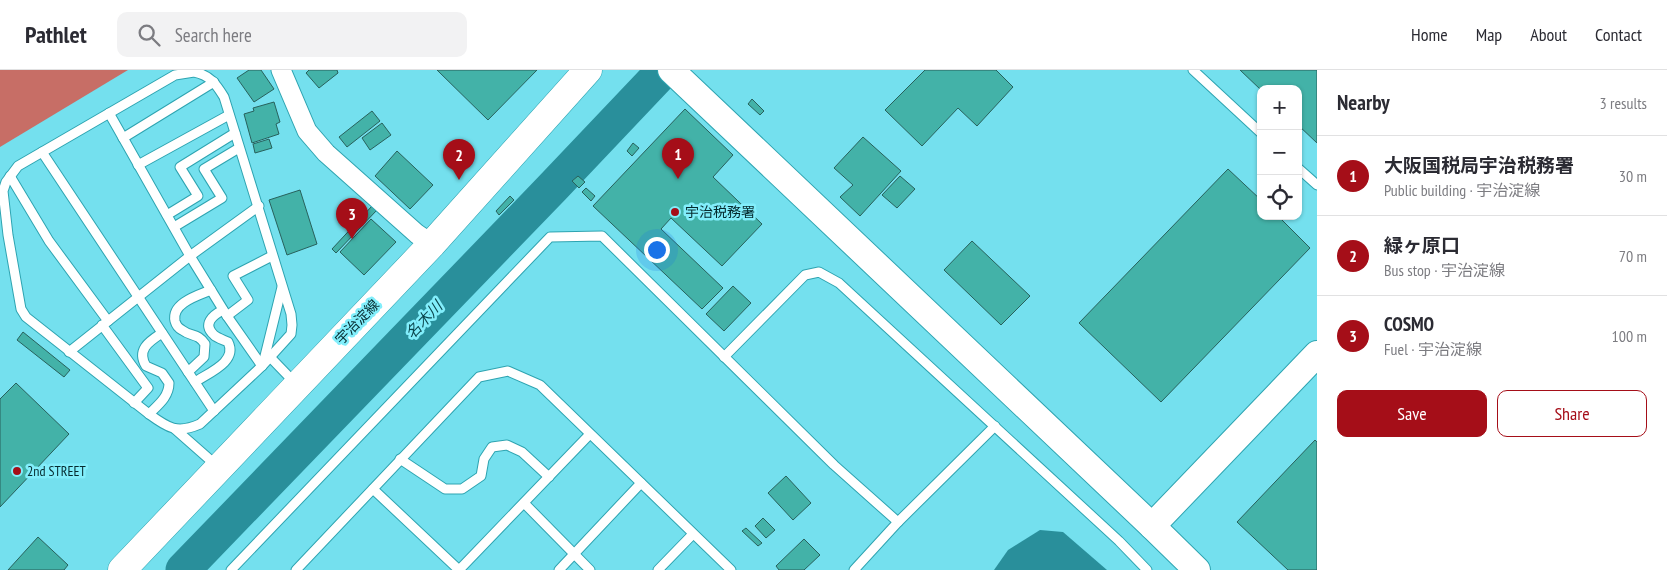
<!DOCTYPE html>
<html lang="en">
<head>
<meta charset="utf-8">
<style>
  body { margin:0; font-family:"PT Sans Narrow","Noto Sans JP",sans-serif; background:#f2f2f3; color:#2b2b33 }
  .controls { position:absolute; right:15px; top:15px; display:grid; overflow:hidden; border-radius:10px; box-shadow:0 1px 4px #0004 }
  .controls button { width:45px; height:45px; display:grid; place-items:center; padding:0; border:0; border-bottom:1px solid #e1e1e2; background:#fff; color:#2b2b33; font:25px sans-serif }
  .you { position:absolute; left:656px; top:179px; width:18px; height:18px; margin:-12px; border:4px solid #fff; border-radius:50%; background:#1a73e8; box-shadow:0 0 0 8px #1a73e833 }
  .badge { display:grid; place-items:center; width:32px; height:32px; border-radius:50%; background:#a50e18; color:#fff; font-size:16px; font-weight:700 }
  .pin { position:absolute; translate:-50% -41px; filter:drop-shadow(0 1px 2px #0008) }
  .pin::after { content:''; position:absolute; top:26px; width:18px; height:15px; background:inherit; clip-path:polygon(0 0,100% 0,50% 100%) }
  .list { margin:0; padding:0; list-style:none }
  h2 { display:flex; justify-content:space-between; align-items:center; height:65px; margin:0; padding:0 20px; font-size:21px }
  h2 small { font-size:16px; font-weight:400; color:#7c7c81 }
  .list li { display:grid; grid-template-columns:32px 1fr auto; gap:15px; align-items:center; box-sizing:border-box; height:80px; padding:0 20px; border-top:1px solid #e1e1e2 }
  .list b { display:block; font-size:19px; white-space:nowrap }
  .list p { margin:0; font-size:16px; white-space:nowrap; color:#7c7c81 }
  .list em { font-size:16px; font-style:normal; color:#7c7c81 }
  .actions { display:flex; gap:10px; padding:15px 20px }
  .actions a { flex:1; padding:11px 0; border:1px solid #a50e18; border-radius:10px; text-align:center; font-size:18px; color:#a50e18 }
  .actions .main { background:#a50e18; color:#fff }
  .icon { flex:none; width:28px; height:28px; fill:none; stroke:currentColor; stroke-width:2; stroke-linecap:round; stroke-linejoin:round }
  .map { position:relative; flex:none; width:1317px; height:500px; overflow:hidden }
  header { display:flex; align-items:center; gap:30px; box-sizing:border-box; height:70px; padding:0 25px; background:#fff; border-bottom:1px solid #e1e1e2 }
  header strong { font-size:24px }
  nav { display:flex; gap:28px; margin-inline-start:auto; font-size:18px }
  .search { width:350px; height:45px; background:#f2f2f3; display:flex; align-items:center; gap:12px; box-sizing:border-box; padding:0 18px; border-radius:10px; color:#7c7c81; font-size:19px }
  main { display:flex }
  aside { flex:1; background:#fff }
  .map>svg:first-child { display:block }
  .forest { fill:#c76e66 }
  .water { fill:#298f9b }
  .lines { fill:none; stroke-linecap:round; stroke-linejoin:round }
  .river { stroke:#298f9b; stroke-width:35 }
  .building { fill:#43b2a8; stroke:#28615c }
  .lane-casing { stroke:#2ea4b1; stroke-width:11 }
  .street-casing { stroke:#2ea4b1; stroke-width:21 }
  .secondary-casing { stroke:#2ea4b1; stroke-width:28 }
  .primary-casing { stroke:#2ea4b1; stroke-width:29 }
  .lane { stroke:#fff; stroke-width:9 }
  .street { stroke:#fff; stroke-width:19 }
  .secondary { stroke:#fff; stroke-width:26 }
  .primary { stroke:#fff; stroke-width:28 }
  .poi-dot { fill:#a50e18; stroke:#82eefb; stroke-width:2 }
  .labels { text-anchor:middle; stroke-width:5; stroke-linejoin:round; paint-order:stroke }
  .poi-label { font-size:14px; fill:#052a2e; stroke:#82eefb; text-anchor:start }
  .street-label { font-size:14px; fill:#052a2e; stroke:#82eefb }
  .water-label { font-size:15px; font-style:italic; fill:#0a464d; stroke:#82eefb }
</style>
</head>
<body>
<header>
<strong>Pathlet</strong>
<div class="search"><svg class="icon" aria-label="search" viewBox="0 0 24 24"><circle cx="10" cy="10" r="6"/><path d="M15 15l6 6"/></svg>Search here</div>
<nav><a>Home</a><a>Map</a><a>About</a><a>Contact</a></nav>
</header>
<main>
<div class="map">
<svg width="1317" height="500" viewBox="0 0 1317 500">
  <rect width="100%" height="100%" fill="#74e0ee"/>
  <path class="forest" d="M0,0h128l-128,77z"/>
  <path class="water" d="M1040,460l23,2 44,38h-113l14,-20z"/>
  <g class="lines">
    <path class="river" d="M183,500l370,-383 111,-117"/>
  </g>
  <g class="building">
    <path d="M249,0h12l13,19 -20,13 -17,-24z"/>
    <path d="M309,0h28l1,3 -19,15 -13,-15z"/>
    <path d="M437,0h100l-49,50z"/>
    <path d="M925,0h71l17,17 -36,39 -19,-18 -36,38 -37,-36z"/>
    <path d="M1240,0h77v73l-19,-18v-36l-37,1z"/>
    <path d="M752,29l12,12 -4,4 -12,-11z"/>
    <path d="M274,32l6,20 -4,2 3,10 -27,9 -8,-29 10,-3 -1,-3z"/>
    <path d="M685,39l48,46 -20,22 49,47 -40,42 -51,-48 -10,11 62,59 -21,21 -109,-103z"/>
    <path d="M372,41l8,10 -33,26 -8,-10z"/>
    <path d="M382,53l9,12 -21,15 -8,-12z"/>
    <path d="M863,67l38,34 -41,45 -20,-19 13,-12 -19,-17z"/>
    <path d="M269,69l3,9 -17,5 -2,-9z"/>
    <path d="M633,73l6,5 -7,8 -5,-5z"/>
    <path d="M397,81l36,34 -23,24 -35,-33z"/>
    <path d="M1228,99l33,31v16h17l32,32 -149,154 -82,-79z"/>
    <path d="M578,106l7,6 -6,6 -7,-7z"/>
    <path d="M900,106l15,13 -18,19 -15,-13z"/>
    <path d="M586,118l9,8 -4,5 -9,-9z"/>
    <path d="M300,120l17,54 -30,11 -18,-55z"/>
    <path d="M510,126l4,4 -15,15 -3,-4z"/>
    <path d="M372,136l5,4 -41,43 -4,-4z"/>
    <path d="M371,149l25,23 -32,33 -24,-23z"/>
    <path d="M972,171l58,55 -29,29 -57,-55z"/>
    <path d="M733,216l18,17 -27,28 -18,-17z"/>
    <path d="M23,262l47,38 -6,7 -47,-37z"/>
    <path d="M16,313l53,51 -69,73v-108z"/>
    <path d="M1315,370l2,2v128h-29l-51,-48z"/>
    <path d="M786,406l25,27 -18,17 -25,-27z"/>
    <path d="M763,448l12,12 -9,8 -11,-12z"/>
    <path d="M746,458l16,15 -4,3 -16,-15z"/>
    <path d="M38,467l30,28 -4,5h-56z"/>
    <path d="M804,469l16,16 -16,15h-25l-3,-4z"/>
  </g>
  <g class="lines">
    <g class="lane-casing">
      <g id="lane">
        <path d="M1193,0l68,63"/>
        <path d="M194,2c16,3 22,12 30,25l67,217 1,11 -1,9 -29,32 -62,58c-23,10 -32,4 -51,-10l-123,-97 -5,-8 -13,-74 -5,-44 3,-9 12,-16 157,-91z"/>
        <path d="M109,43l81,143 37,60 35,50"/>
        <path d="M123,68l91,-56"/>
        <path d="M42,82l172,259"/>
        <path d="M138,95l91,-50"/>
        <path d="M1298,98l19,17"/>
        <path d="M10,106l39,65 59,80"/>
        <path d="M167,145l31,-19 -18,-29 55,-34"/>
        <path d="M174,157l48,-29 -18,-29 35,-21"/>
        <path d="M227,246l21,-16 -15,-24 39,-20"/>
        <path d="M102,255l46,63 -14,15"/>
        <path d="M69,282l121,-96 69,-50"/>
        <path d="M270,287l26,27"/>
        <path d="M724,287l81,-82 14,-3 20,11 280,258 28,29"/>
        <path d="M263,294l19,-77"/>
        <path d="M188,302l16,-15 1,-13c-7,-11 -14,-7 -23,-14 -4,-2 -6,-5 -7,-9 -4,-18 24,-26 36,-31"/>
        <path d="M195,312c13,-9 43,-20 33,-40 -4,-2 -11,-4 -14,-7 -12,-11 -1,-20 9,-25"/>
        <path d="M149,344c9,-9 20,-17 20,-31l-7,-10 -16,-7c-10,-17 4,-25 16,-33"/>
        <path d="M175,359l42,37"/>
        <path d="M400,389l45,30h17l19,-13 3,-17 8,-12 15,-2 15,7 27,25"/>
        <path d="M373,419l86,81"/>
        <path d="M524,433l66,67"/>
        <path d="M231,500l319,-333 52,-1 232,229 64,57"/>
        <path d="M296,500l183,-193 29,-6 32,14 191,185"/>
        <path d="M459,500l131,-136"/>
        <path d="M559,500l82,-87"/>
        <path d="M658,500l35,-36"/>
        <path d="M854,500l44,-48 97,-96"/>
      </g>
    </g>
    <g class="street-casing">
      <path id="street" d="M281,0l26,61 19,22 91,81 15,10"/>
    </g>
    <g class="secondary-casing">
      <g id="secondary">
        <path d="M671,0l481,456 45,44"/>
        <path d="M1152,456l165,-172"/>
      </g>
    </g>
    <g class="primary-casing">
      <path id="primary" d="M122,500l310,-326 156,-174"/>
    </g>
    <use href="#lane" class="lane"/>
    <use href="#street" class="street"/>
    <use href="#secondary" class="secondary"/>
    <use href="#primary" class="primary"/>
  </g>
  <g class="poi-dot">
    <circle cx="675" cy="142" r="5"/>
    <circle cx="17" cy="401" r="5"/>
  </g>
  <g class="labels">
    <g class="poi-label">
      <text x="685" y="147">宇治税務署</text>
      <text x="27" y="406">2nd STREET</text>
    </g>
    <g class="street-label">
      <text transform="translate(357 252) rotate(-46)" y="5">宇治淀線</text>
    </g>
    <g class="water-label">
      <text transform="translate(424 250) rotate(-46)" y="5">名木川</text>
    </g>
  </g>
</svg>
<div class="controls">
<button>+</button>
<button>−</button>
<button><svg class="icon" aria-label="locate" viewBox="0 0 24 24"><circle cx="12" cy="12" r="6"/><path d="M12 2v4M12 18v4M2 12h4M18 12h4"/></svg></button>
</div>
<div class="you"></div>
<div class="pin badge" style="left:678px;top:109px">1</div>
<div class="pin badge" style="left:459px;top:110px">2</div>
<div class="pin badge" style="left:352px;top:169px">3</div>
</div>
<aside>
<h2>Nearby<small>3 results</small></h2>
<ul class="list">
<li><span class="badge">1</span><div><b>大阪国税局宇治税務署</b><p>Public building · 宇治淀線</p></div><em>30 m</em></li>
<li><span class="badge">2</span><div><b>緑ヶ原口</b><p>Bus stop · 宇治淀線</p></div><em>70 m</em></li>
<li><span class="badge">3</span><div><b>COSMO</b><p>Fuel · 宇治淀線</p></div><em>100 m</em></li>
</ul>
<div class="actions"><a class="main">Save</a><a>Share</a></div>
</aside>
</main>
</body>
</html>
